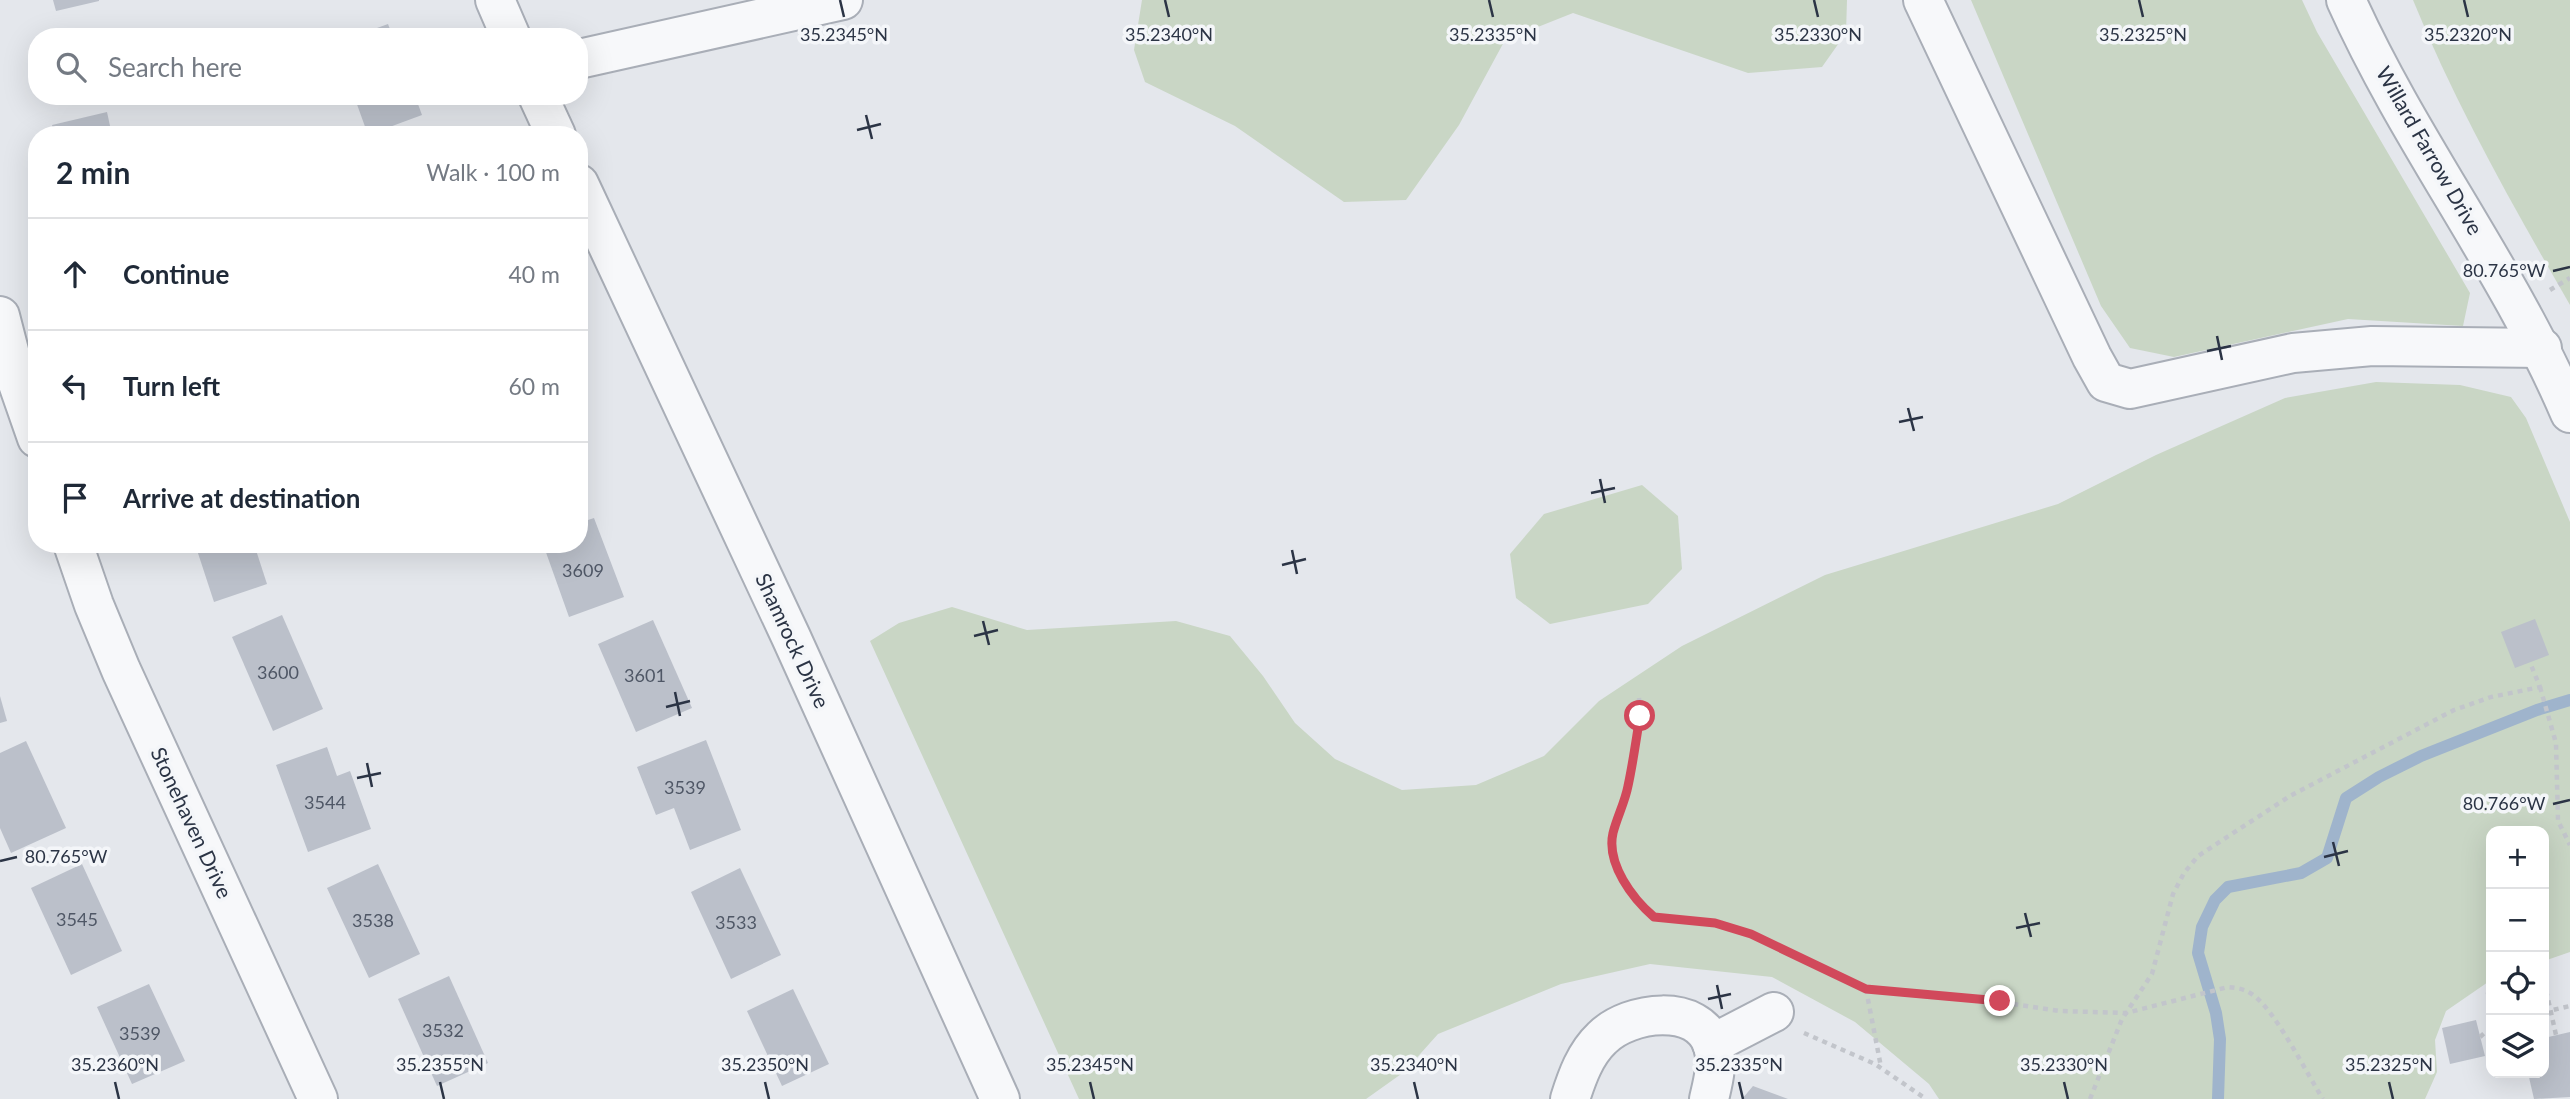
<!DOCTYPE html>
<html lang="en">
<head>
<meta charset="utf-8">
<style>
  body { margin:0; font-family:Lato,sans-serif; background:#f2f2f3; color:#1f2937 }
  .controls { position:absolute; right:21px; bottom:21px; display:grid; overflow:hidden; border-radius:14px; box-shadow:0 7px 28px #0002 }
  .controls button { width:63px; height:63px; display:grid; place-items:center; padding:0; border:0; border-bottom:2px solid #e0e1e3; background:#fff; color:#1f2937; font:35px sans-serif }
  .stop { position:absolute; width:21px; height:21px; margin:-16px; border:5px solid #d1495b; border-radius:50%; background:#fff }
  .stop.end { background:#d1495b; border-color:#fff; box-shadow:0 2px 7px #0008 }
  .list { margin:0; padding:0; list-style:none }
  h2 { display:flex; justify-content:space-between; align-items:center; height:91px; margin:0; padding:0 28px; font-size:30px }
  h2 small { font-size:23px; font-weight:400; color:#747a83 }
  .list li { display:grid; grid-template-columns:46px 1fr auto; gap:21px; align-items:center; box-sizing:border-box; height:112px; padding:0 28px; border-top:2px solid #e0e1e3 }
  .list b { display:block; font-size:26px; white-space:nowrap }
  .list em { font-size:23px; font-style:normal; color:#747a83 }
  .icon { flex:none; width:38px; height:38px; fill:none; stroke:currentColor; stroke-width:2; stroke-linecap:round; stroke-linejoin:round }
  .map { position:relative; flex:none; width:2570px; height:1099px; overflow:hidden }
  .search { position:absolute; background:#fff; box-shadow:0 7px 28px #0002; left:28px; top:28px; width:560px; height:77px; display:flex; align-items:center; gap:18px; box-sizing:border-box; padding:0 24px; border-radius:28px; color:#747a83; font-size:26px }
  .panel { position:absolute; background:#fff; box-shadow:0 7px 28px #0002; left:28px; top:126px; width:560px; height:427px; border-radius:28px }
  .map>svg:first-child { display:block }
  .green { fill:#c9d6c5 }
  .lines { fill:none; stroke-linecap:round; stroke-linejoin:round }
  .stream { stroke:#9fb4cc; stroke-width:12 }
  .building { fill:#bbc0ca }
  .minor-casing { stroke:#a9aeb7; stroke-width:42 }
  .path { stroke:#c2c5cb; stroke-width:4.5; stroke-dasharray:5 5; stroke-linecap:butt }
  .minor { stroke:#f7f8fa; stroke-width:38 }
  .route { stroke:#d1495b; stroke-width:9 }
  .ticks { fill:none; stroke:#2b3445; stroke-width:2.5 }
  .labels { text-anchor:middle; stroke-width:7; stroke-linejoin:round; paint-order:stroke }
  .number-label { font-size:18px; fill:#4f5766 }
  .street-label { font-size:21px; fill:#2b3445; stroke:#f4f6f9 }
  .ticks-label { font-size:18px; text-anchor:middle; fill:#2b3445; stroke:#f4f6f9; stroke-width:7; stroke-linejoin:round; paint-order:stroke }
</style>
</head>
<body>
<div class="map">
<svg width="2570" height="1099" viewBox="0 0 2570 1099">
  <rect width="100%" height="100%" fill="#e4e7ec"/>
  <g class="green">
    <path d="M1142,0h705l-1,33 -24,34 -74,6 -175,-60 -68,27 -46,85 -53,75 -62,2 -109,-76 -90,-44 -11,-32z"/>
    <path d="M1971,0h331l15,32 153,261 -7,33 -115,-7 -174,38 -44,-9 -29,-42z"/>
    <path d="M2413,0h157v305c-57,-99 -114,-199 -157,-305z"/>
    <path d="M2376,382l84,3 51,12 15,21 44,104v430l-26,9v-130h-53v149l-45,31 -11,29 2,32 -12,27h-486l-10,-15 -74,-62 -83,-45 -122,-13 -89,20 -123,50 -34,38 -38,27h-287l-209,-458 29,-18 53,-16 75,23 149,-9 54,15 33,40 32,47 40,36 67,31 74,-5 68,-29 55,-55 83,-55 143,-71 233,-71 98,-49 129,-57z"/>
    <path d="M1642,485l36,31 4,53 -34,35 -98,20 -34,-26 -6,-44 34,-40z"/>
  </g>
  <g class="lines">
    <path class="stream" d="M2218,1099l2,-60 -4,-26 -18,-60 4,-26 13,-27 13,-13 73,-14 26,-15 19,-60 33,-21 42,-21 116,-46 33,-10"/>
  </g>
  <g class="building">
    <path d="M53,0h46v1l-43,10z"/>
    <path d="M388,24l5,13h-38v-1z"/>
    <path d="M354,96h61l7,19 -54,20z"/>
    <path d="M107,112l5,23h-57l-3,-10z"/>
    <path d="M594,518l30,79 -55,20 -26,-73h36v-21z"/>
    <path d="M195,544h59l13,40 -53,18z"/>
    <path d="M282,615l41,94 -50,22 -41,-94z"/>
    <path d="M2535,619l14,36 -34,13 -14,-36z"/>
    <path d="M653,620l39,88 -56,24 -38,-88z"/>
    <path d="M0,696l7,25 -7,2z"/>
    <path d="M706,740l35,90 -51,20 -16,-42 -18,7 -19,-48z"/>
    <path d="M26,741l40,87 -55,25 -11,-25v-75z"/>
    <path d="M327,747l10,29 13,-5 21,58 -63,23 -32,-87z"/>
    <path d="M82,864l40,87 -51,24 -40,-87z"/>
    <path d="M378,864l42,90 -51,24 -42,-90z"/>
    <path d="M740,868l41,87 -50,24 -40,-87z"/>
    <path d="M449,976l39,87 -51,23 -39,-87z"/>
    <path d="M149,984l36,77 -53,23 -35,-77z"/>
    <path d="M793,989l36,75 -47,22 -35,-75z"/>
    <path d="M2476,1020l9,36 -35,8 -8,-36z"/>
    <path d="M2570,1032v65l-36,2 -6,-26h16v-35z"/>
    <path d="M1753,1086l35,13h-46z"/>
  </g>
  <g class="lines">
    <g class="minor-casing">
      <g id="minor">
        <path d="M495,0l16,37"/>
        <path d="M1923,0l169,357 14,25 24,7 163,-36 79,-7 170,2"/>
        <path d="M2346,0c64,143 162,268 224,413"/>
        <path d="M579,59l264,-59"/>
        <path d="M538,96l18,39"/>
        <path d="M579,184l212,453 209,462"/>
        <path d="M0,316l16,62 21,60"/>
        <path d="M73,544l21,61 27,65 197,429"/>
        <path d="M1712,1044l62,-32"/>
        <path d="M1570,1099c7,-22 15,-45 32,-61 27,-27 97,-36 111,8 5,18 0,36 -4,53"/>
      </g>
    </g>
    <g class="path">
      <path d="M2550,290l20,-12"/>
      <path d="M2540,687l16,56 2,78 12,24"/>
      <path d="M1639,698c2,29 -4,61 -11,90 -4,16 -12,31 -15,46 -6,30 20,65 41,83l61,7 36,11 115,54 79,5 115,17 66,2 102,-26c10,1 17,2 25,8 22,15 54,79 70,104"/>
      <path d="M2544,981l12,54"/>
      <path d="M1866,989l15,78"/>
      <path d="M2491,993h-3l3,15"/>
      <path d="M2544,1012l26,-6"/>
      <path d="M1804,1033l71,31 51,35"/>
      <path d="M2480,1037l11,-10"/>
      <path d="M2090,1099l32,-80 30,-45 21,-80 11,-21 14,-17 92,-60 164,-86 37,-13 49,-10 -9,-22"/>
    </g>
    <use href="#minor" class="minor"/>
  </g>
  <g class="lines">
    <path class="route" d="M1640,716c-4,24 -7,47 -12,70 -3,16 -11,31 -15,47 -7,31 20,66 41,84l61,6 36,11 115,55 134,12"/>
  </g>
  <path class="ticks" d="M840,0l4,17M1165,0l4,17M1489,0l4,17M1814,0l4,17M2139,0l4,17M2464,0l4,17M866,115l6,24M857,130l24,-6M2553,271l17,-4M2217,336l5,24M2207,351l24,-5M1908,408l6,23M1899,422l24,-5M1600,479l5,24M1591,493l24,-5M1292,550l5,24M1282,565l24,-6M983,621l6,24M974,636l24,-6M675,692l5,24M666,707l24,-6M367,763l5,24M357,778l24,-5M2553,804l17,-4M2333,842l6,24M2324,857l24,-6M0,861l17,-4M2025,913l6,24M2016,928l24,-5M1717,985l5,24M1708,999l23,-5M115,1082l4,17M440,1082l4,17M765,1082l4,17M1090,1082l4,17M1414,1082l4,17M1739,1082l4,17M2064,1082l4,17M2389,1082l4,17"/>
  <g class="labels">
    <g class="number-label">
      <text x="583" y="577">3609</text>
      <text x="278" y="679">3600</text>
      <text x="645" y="682">3601</text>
      <text x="685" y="794">3539</text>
      <text x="325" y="809">3544</text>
      <text x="77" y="926">3545</text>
      <text x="373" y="927">3538</text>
      <text x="736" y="929">3533</text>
      <text x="443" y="1037">3532</text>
      <text x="140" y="1040">3539</text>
    </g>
    <g class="street-label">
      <text transform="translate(2429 151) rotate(60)" y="7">Willard Farrow Drive</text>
      <text transform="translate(792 641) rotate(65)" y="7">Shamrock Drive</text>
      <text transform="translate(191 823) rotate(65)" y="7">Stonehaven Drive</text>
    </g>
  </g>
  <g class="ticks-label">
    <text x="844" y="41">35.2345°N</text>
    <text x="1169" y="41">35.2340°N</text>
    <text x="1493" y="41">35.2335°N</text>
    <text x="1818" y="41">35.2330°N</text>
    <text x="2143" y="41">35.2325°N</text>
    <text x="2468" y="41">35.2320°N</text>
    <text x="2504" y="277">80.765°W</text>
    <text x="2504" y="810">80.766°W</text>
    <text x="66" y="863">80.765°W</text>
    <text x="115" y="1071">35.2360°N</text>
    <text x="440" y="1071">35.2355°N</text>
    <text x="765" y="1071">35.2350°N</text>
    <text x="1090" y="1071">35.2345°N</text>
    <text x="1414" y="1071">35.2340°N</text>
    <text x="1739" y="1071">35.2335°N</text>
    <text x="2064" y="1071">35.2330°N</text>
    <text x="2389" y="1071">35.2325°N</text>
  </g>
</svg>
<div class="controls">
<button>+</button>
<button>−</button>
<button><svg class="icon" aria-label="locate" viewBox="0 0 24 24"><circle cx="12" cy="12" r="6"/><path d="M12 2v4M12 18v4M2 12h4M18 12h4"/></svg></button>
<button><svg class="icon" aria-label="layers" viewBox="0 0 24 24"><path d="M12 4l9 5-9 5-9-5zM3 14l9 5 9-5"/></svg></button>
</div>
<div class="stop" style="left:1640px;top:716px"></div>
<div class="stop end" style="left:2000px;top:1001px"></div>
<div class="search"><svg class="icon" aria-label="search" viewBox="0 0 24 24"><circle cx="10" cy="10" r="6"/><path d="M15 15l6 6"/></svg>Search here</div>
<section class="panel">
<h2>2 min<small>Walk · 100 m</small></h2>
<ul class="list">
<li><svg class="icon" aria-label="ahead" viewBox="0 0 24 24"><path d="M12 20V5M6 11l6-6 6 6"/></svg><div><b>Continue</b></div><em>40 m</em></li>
<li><svg class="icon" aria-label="left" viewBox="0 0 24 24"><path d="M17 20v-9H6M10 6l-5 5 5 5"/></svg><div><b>Turn left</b></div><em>60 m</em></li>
<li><svg class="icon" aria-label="arrive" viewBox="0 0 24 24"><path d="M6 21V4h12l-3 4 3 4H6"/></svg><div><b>Arrive at destination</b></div></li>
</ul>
</section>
</div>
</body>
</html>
